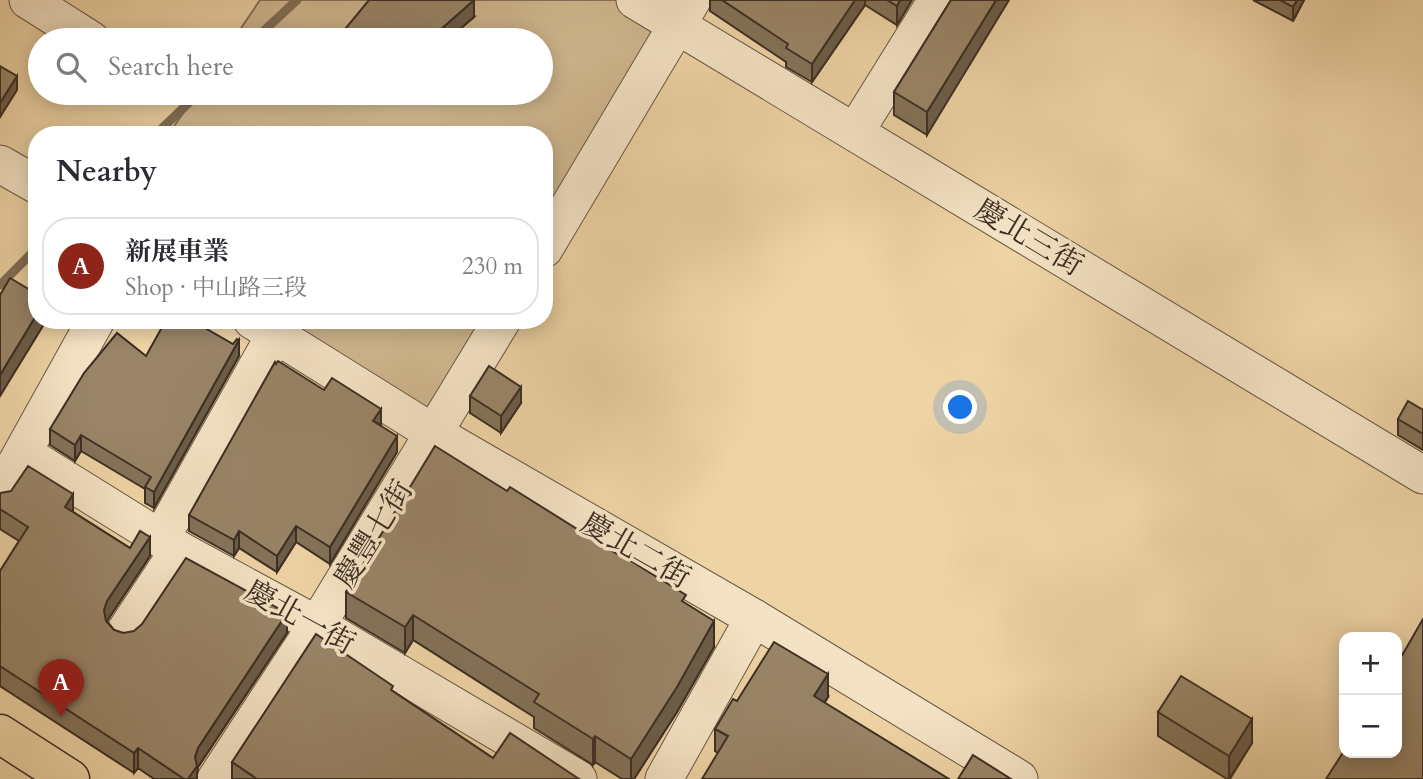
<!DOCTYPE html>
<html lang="en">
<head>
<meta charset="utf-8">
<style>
  body { margin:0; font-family:Cardo,"Noto Serif TC",serif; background:#f2f2f3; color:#2b2b33 }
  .controls { position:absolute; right:21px; bottom:21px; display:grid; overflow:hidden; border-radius:14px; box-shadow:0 4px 18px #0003 }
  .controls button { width:63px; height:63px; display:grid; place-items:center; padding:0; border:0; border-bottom:2px solid #e1e1e2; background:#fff; color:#2b2b33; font:35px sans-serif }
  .you { position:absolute; left:961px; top:408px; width:24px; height:24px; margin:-18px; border:5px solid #fff; border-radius:50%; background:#1a73e8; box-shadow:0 0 0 10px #1a73e833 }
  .badge { display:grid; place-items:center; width:46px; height:46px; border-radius:50%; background:#8f2418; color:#fff; font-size:23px; font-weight:700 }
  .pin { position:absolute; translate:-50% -58px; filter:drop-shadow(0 2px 4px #0008) }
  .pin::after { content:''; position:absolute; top:37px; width:24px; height:21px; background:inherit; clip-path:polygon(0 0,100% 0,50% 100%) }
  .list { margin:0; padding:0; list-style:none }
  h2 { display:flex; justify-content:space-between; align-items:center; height:91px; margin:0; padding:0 28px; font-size:30px }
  h2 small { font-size:23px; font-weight:400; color:#7c7c81 }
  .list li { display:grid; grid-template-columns:46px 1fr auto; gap:21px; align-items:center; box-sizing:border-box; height:98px; margin:0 14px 14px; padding:0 14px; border:2px solid #e1e1e2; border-radius:28px }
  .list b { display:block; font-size:26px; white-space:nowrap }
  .list p { margin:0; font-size:23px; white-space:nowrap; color:#7c7c81 }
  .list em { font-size:23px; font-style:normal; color:#7c7c81 }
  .icon { flex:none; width:38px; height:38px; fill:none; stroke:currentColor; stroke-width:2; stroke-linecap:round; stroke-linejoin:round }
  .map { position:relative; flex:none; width:1423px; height:779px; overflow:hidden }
  .search { position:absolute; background:#fff; box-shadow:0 4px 18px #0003; left:28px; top:28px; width:525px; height:77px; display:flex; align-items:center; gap:18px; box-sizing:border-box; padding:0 24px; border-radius:38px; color:#7c7c81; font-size:26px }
  .panel { position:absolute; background:#fff; box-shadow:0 4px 18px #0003; left:28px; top:126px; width:525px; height:203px; border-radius:28px }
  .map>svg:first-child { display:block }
  .green { fill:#d0b78f; stroke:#86725a; stroke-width:2 }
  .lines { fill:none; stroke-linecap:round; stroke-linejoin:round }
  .stream { stroke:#826f57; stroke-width:9 }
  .minor-casing { stroke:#685744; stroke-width:39 }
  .major-casing { stroke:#3c2e24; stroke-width:41 }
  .minor { stroke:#f4e2c4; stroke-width:37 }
  .major { stroke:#eed3a5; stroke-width:38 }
  .wall { fill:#847259; stroke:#3c2e24; stroke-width:2 }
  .shaded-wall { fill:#6b5c48; stroke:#3c2e24; stroke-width:2 }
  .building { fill:#998467; stroke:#3c2e24; stroke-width:2 }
  .labels { text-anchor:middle; stroke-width:7; stroke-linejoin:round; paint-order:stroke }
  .street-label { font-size:30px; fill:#3c2e24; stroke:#f4e2c4 }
</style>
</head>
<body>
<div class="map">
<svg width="1423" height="779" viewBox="0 0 1423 779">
  <rect width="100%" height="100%" fill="#eed3a5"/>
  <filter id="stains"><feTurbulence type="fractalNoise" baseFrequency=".00286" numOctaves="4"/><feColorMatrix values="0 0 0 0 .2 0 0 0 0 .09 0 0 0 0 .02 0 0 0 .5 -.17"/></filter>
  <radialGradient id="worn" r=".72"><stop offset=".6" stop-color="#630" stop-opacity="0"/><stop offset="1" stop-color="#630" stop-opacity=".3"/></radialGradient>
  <g class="green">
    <path d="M260,0h372l38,20 -126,211v-96h-376l29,-42h344v-53h-308z"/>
    <path d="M268,320h223l-58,99z"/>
  </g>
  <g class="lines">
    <g class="stream">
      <path d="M254,40l43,-40"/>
      <path d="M155,135l44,-42"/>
      <path d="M0,285l37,-37"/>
    </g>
    <g class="minor-casing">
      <g id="minor">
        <path d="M28,0l63,40"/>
        <path d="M635,0l788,475"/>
        <path d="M855,132l82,-132"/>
        <path d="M0,164l37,21"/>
        <path d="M544,249l148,-249"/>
        <path d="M252,320l183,114 319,184 265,161"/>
        <path d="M23,453l156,97 138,75 261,154"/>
        <path d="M0,493l96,-173"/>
        <path d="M161,538l114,-203"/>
        <path d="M125,632l54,-82"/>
        <path d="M216,779l101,-154 185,-305"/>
        <path d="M664,779l90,-161"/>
      </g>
    </g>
    <g class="major-casing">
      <path id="major" d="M0,734l70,45"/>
    </g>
    <use href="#minor" class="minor"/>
    <use href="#major" class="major"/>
  </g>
  <g class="wall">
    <path d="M710,0h202l-15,25 -32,-20 -53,77 -26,-15v-5l-76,-51z"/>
    <path d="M951,0l-24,135 -33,-20v-23z"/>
    <path d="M1253,0h51l-11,21z"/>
    <path d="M474,17l-27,23h-106v-6z"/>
    <path d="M146,356h93l-85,152 -9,-5v-14l-64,-38 -6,10 -25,-16v-16z"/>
    <path d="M470,396l51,7 -20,30 -31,-20z"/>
    <path d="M1423,410v40l-25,-15v-16z"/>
    <path d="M381,425l16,27 -67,112 -34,-22 -19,30 -38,-24 -5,8 -45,-25v-16z"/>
    <path d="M0,493l73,19 57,36 20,8 -43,65 7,9 9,3h164l-89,134 -1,6v6h-43l-16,-11 -4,5 -134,-87v-115l19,-30 -19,-12z"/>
    <path d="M346,592l368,55 -37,65 -43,67h-12l-27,-17 -2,3 -59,-37v-11l-121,-77 -8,13 -59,-35z"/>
    <path d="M393,691l100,67 86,21h-347v-17z"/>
    <path d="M828,697l-3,5 -107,51 -3,-2v-22z"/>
    <path d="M1158,712l94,31 -22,36h-3l-69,-43z"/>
  </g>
  <g class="shaded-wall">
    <path d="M474,0v17l-27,23h-8v-9z"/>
    <path d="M855,0h10v5l-53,77v-18z"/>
    <path d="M900,0h12l-15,25v-19z"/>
    <path d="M996,0h13l-82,135v-23z"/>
    <path d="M1297,0h7l-11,21v-14z"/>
    <path d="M17,76v14l-17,27v-14z"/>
    <path d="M37,314v6h9v1l-46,75v-21z"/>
    <path d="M239,340v16l-85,152v-16z"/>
    <path d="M521,387v16l-20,30v-17z"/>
    <path d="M381,409v16l-8,-4z"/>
    <path d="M81,435v16l-6,10v-16z"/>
    <path d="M397,436v16l-67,112v-17z"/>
    <path d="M73,494v20l-8,-7z"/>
    <path d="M296,526v16l-19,30v-16z"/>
    <path d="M239,531v17l-5,8v-16z"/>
    <path d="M150,537v19l-43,65 -3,9v-20l3,-9z"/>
    <path d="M287,613v20l-89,134 -1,6v6h-9l10,-31z"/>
    <path d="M413,615v25l-8,13v-26z"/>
    <path d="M714,621v26l-37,65 -43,67h-3v-20z"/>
    <path d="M828,674v23l-14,21v-22z"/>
    <path d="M1252,719v24l-23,36v-23z"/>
    <path d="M595,736v26l-2,3v-26z"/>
    <path d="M138,748v20l-4,5v-20z"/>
  </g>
  <g class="building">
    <path d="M369,0h105l-35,31 1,9h-88l-11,-6z"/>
    <path d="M722,0h133l-43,64 -26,-16 2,-4z"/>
    <path d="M887,0h13l-3,6z"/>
    <path d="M951,0h45l-69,112 -33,-20z"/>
    <path d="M1280,0h17l-4,7z"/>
    <path d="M0,66l17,10 -17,27z"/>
    <path d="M10,278l27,16v20l-37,61v-80z"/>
    <path d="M166,320h25l42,24 4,-5 2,1 -85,152 -9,-5 6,-10 -70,-42 -6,10 -25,-16 34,-56 33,-40 29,23z"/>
    <path d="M278,361l46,29 8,-12 49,31 -8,12 24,15 -67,111 -34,-21 -19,30 -38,-25 -5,9 -45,-25 86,-153 1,2z"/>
    <path d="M489,366l32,21 -20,29 -31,-20z"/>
    <path d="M1408,401l15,9v24l-25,-15z"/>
    <path d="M435,446l72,45 3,-4 115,72 1,-1 60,37 -4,6 32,20 -37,66 -46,72 -36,-23 -2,3 -59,-37 5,-8 -126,-79 -8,12 -59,-35z"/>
    <path d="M28,466l45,28 -8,13 65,41 10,-17 10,6 -43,64 -3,9 2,11 8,9 9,3 11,-2 8,-7 44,-66 101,55 -89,135 -3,9 2,9 -9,13h-4l-46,-31 -4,5 -134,-87v-95l28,-44 -28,-18v-16l11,-2z"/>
    <path d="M1423,619v160h-97l18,-28v2h53v-89z"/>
    <path d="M316,634l77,52 -2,4 102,68 17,-25 69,46h-322l-25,-17z"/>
    <path d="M774,642l54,32 -14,22 135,83h-247l26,-43 -13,-7 18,-30 4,2z"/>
    <path d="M1181,676l71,43 -23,37 -71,-44z"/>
    <path d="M973,755l38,24h-53z"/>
  </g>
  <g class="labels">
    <g class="street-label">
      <text transform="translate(1029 237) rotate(31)" y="10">慶北三街</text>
      <text transform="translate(373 534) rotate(-58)" y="10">慶豐七街</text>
      <text transform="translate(636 550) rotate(30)" y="10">慶北二街</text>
      <text transform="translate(300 617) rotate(29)" y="10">慶北一街</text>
    </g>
  </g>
  <rect width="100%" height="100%" filter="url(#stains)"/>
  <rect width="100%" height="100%" fill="url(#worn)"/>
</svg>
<div class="controls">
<button>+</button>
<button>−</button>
</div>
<div class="you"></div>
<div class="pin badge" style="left:61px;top:717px">A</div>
<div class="search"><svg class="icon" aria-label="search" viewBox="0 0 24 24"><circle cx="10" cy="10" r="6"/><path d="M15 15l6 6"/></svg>Search here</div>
<section class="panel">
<h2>Nearby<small></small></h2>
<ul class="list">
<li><span class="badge">A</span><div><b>新展車業</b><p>Shop · 中山路三段</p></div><em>230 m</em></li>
</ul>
</section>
</div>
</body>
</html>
